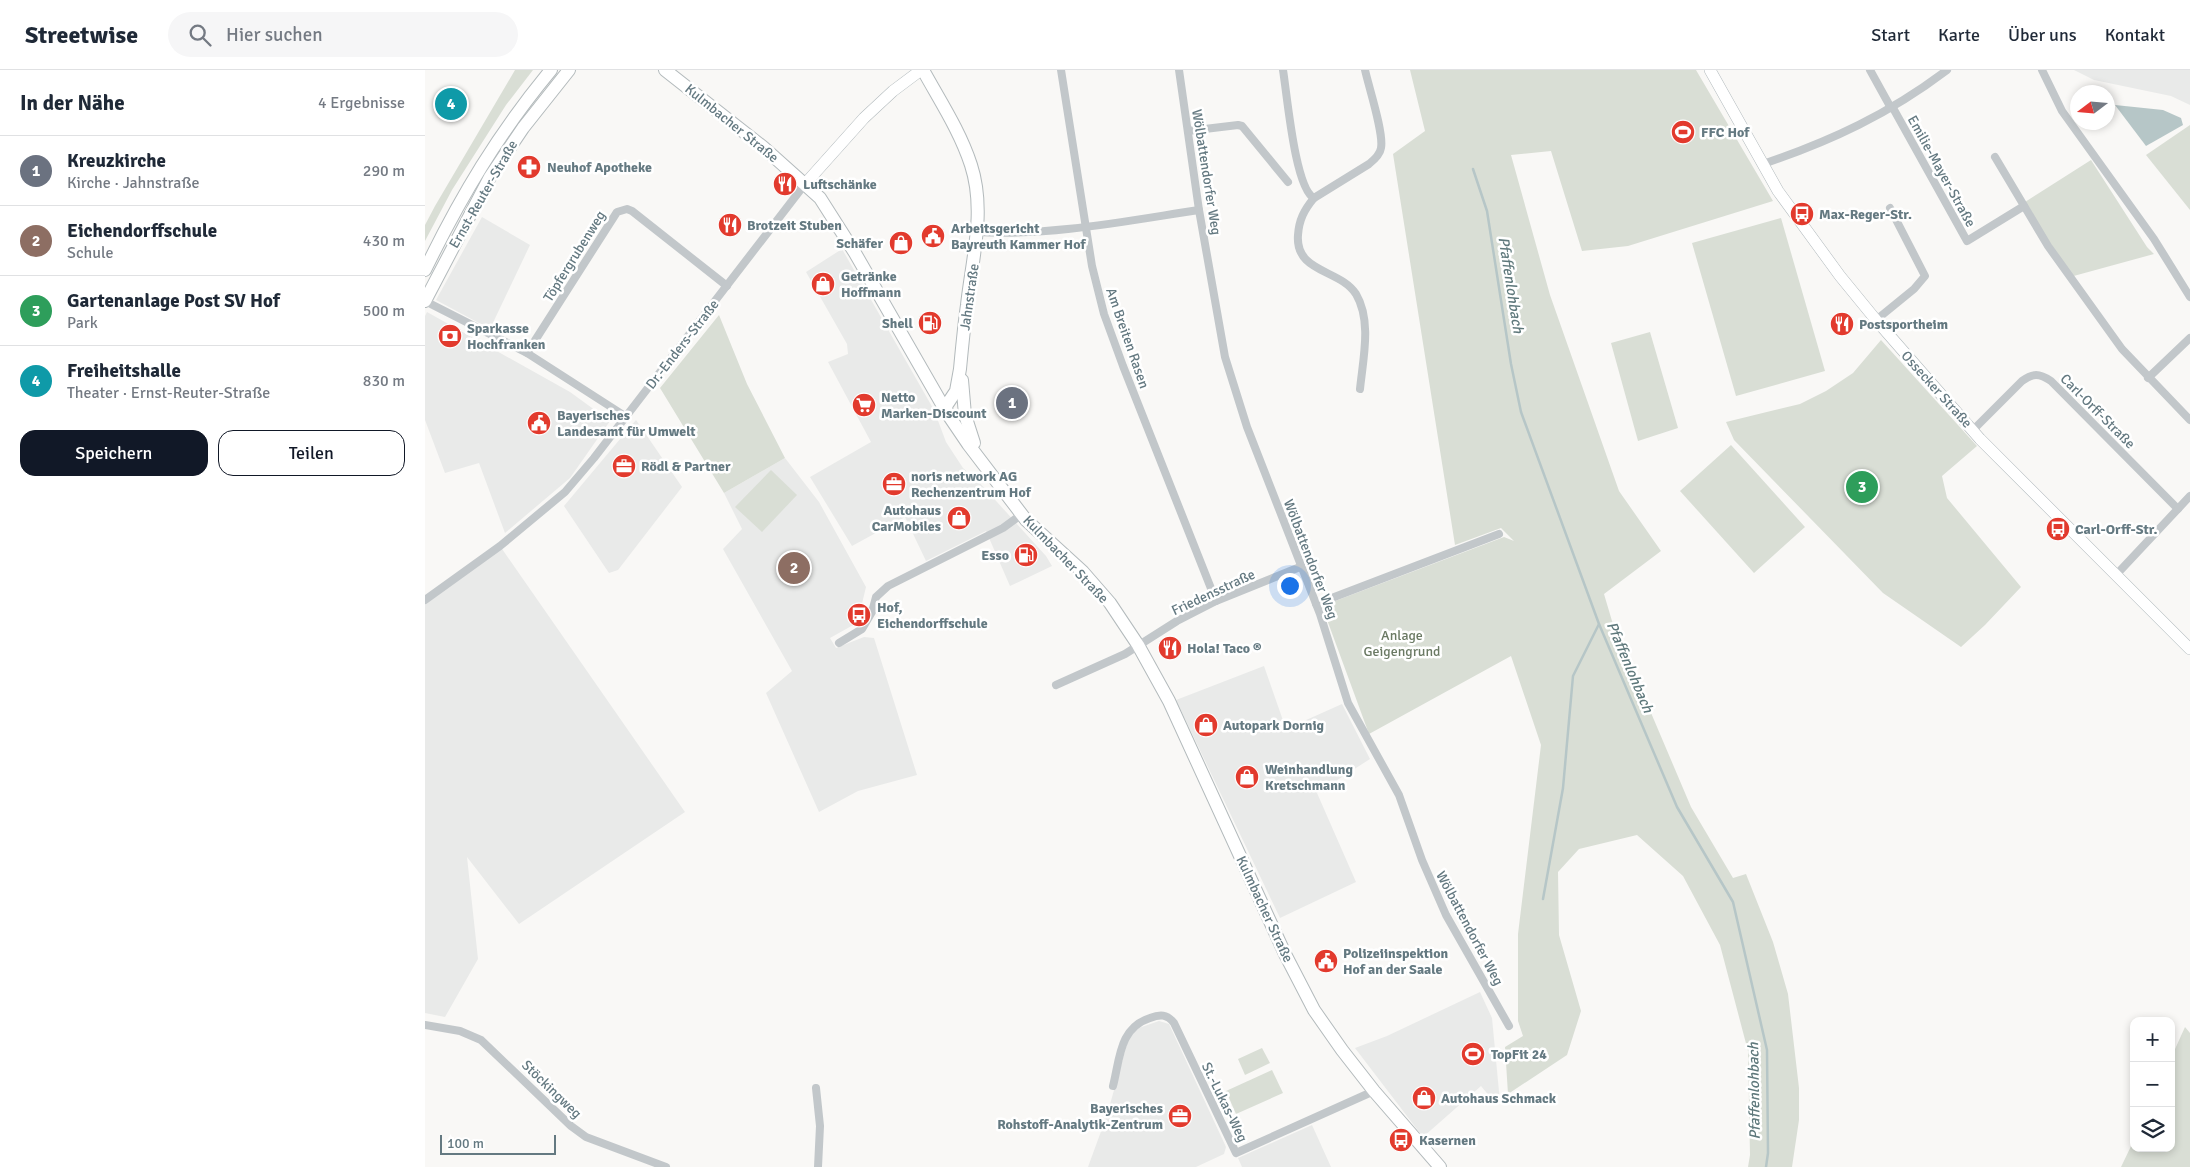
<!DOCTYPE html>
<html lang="de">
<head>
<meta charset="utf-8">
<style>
  body { margin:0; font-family:Signika,sans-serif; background:#f6f6f7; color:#1f2937 }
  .controls { position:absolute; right:15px; bottom:15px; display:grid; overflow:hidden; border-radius:10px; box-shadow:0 2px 8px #0003 }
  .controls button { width:45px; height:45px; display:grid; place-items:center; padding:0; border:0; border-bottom:1px solid #e0e1e3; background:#fff; color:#1f2937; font:25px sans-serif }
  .compass { position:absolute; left:1645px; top:15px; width:45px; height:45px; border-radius:50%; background:#fff; box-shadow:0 2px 8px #0003; rotate:254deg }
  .scale { position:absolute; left:15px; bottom:12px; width:116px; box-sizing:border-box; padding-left:5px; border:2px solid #647981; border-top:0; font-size:14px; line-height:18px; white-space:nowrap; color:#647981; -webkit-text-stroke:4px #fff; paint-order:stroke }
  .you { position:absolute; left:864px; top:515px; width:18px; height:18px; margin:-12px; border:4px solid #fff; border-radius:50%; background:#1a73e8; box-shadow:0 0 0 8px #1a73e833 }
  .badge { display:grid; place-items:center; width:32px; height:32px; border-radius:50%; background:#111827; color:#fff; font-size:16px; font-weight:700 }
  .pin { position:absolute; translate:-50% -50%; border:2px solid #fff; box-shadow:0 1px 5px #0006 }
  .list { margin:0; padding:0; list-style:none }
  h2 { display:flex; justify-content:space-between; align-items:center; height:65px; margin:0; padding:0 20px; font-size:21px }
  h2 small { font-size:16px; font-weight:400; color:#747a83 }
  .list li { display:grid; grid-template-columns:32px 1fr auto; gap:15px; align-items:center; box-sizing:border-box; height:70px; padding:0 20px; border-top:1px solid #e0e1e3 }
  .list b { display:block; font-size:19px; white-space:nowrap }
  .list p { margin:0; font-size:16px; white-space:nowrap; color:#747a83 }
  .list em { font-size:16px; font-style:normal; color:#747a83 }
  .actions { display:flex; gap:10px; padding:15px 20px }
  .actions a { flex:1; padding:11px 0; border:1px solid #111827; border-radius:15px; text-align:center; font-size:18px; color:#111827 }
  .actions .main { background:#111827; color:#fff }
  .icon { flex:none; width:28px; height:28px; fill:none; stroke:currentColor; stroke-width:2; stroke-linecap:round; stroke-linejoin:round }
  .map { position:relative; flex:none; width:1765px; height:1097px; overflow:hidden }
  header { display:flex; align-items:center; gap:30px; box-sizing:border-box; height:70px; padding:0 25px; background:#fff; border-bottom:1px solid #e0e1e3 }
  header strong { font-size:24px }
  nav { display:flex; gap:28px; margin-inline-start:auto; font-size:18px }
  .search { width:350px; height:45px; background:#f6f6f7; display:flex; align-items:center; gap:12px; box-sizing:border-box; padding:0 18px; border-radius:28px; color:#747a83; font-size:19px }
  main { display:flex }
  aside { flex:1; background:#fff }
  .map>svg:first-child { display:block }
  .built { fill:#e9eae9 }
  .green { fill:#d9ded5 }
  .water { fill:#b6c6c7 }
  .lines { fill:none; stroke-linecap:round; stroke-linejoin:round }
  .stream { stroke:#b6c6c7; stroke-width:2.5 }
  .secondary-casing { stroke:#b2babd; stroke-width:12 }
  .primary-casing { stroke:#b3babc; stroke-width:14 }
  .street { stroke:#c2c7ca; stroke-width:8 }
  .secondary { stroke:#fff; stroke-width:11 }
  .primary { stroke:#fff; stroke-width:12 }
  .labels { text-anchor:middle; stroke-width:5; stroke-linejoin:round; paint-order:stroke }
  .street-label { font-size:14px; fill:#647981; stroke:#fff }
  .poi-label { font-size:14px; font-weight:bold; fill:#647981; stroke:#fff; text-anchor:start }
  .park-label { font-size:14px; fill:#6a7963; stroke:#fff }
  .water-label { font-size:15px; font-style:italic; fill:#5e787b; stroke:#fff }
</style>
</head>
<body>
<header>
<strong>Streetwise</strong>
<div class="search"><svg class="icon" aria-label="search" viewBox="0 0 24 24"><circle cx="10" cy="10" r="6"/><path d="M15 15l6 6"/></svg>Hier suchen</div>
<nav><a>Start</a><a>Karte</a><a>Über uns</a><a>Kontakt</a></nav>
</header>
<main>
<aside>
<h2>In der Nähe<small>4 Ergebnisse</small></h2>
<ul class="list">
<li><span class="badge" style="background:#6b7280">1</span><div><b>Kreuzkirche</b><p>Kirche · Jahnstraße</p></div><em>290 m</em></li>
<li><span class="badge" style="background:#8d6e63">2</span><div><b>Eichendorffschule</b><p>Schule</p></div><em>430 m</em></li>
<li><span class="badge" style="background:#2e9e5b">3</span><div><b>Gartenanlage Post SV Hof</b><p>Park</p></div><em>500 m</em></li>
<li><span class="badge" style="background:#0f9aa8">4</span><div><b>Freiheitshalle</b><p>Theater · Ernst-Reuter-Straße</p></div><em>830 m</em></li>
</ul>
<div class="actions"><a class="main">Speichern</a><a>Teilen</a></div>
</aside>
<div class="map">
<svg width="1765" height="1097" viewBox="0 0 1765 1097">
  <rect width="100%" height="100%" fill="#f9f8f6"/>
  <g class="built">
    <path d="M1649,0h116v35l-19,-9 -77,-16z"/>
    <path d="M57,147l48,28 -40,84 -54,-29z"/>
    <path d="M417,179l92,161 12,32 17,26 15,13 68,75 6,10 -42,20 -24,-55 -60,30 -21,-44 -53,29 -42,-69 61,-35 -43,-80 20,-8 -1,-10 -41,-72z"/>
    <path d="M2,242l143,80 40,29 -40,57 -65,55 -26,-70 -34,10 -20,-53v-104z"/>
    <path d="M211,350l46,67 -64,83 -9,3 -45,-67z"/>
    <path d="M360,388l34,44 47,85 -8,33 -3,4 -25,14 6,10 28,-11 10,1 43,137 -59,16 -39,21 -53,-119 26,-22 -69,-122 19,-20 -18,-36z"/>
    <path d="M75,476l185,266 -166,112 -52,-67 11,102 -33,58 -20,-4v-413z"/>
    <path d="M839,596l22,63 56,-25 28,55 -53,34 39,89 -76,36 -104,-218z"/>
    <path d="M1055,922l12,26 8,84 -4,2 -15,-18 -58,51 -68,-89 32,-12z"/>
    <path d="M734,951l10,3 57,123 -2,7 -28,13h-108l19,-52 20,-71 9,-15z"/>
    <path d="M887,1055l19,42h-89l-4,-9z"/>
  </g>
  <g class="green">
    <path d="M90,0h18l-27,35 -54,85 -27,51v-16l10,-19z"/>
    <path d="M985,0h286l77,131 -145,45 -46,5 -31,-100 -40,4 39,140 69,196 42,60 -57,43 8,27 79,186 42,71 13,-4 27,68 15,52 11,94v32l-7,47h-44l2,-12 -2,-104 -28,-106 -37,-69 -46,-41 -58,14 -21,23 1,63 22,76 -14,44 -59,39 -3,-47 18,-11 -5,-15v-87l23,-189 -30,-89 -142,78 -47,-128 182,-69 10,4 -13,-13 -46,17 -62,-391 32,-23z"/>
    <path d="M1765,55v85l-44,-55z"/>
    <path d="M1666,90l56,87 7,7 -84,23 -45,-75z"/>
    <path d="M1356,148l44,153 -89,25 -44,-153z"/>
    <path d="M294,245l28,69 38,74 -61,35 -64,-105z"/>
    <path d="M1225,262l28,96 -40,13 -27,-98z"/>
    <path d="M1456,270l96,106 -35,30 5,22 74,89 -36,38 -24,22 -78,-54 -149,-153 -8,-18 74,-18 26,-13 27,-18z"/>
    <path d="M1306,375l74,82 -51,46 -74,-82z"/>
    <path d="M346,400l26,25 -35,37 -27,-25z"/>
    <path d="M1760,957l5,6v134h-69l13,-27v8h37v-90z"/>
    <path d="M837,978l8,15 -25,12 -7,-16z"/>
    <path d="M847,1000l11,23 -47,21 -10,-23z"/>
  </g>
  <path class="water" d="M1690,35l48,5 18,8 2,7 -37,21z"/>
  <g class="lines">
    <g class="stream">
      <path d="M1048,99l14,42 24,153 10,48 78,212 78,183 56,95 34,148 1,103 -2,14"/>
      <path d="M1118,829l20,-111 10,-112 26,-52"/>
    </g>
    <g class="secondary-casing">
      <g id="secondary">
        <path d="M1285,0l68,121 62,85 36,44 104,119 210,210"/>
        <path d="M380,114l59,-66 29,-27 28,-21"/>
      </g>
    </g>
    <g class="primary-casing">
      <g id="primary">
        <path d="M240,0l98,77 57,51 35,55 92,160 21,31 58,76 57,52 27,31 28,42 31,56 116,253 29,56 28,40 32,41 66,76"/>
        <path d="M498,0c17,31 37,61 48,95 15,46 1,94 -4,140 -3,21 -5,43 -7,64l-4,22 -10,15 1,7"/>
        <path d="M0,200c36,-74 73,-136 126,-200"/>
        <path d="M0,231l65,-124 33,-49 46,-58"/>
        <path d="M537,310l3,35 9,28"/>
      </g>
    </g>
    <g class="street">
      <path d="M636,0l31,196 12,48 19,52 93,235"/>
      <path d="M754,0l20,140 26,147 22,70 73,187 28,89 51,92 23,65 24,55 63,111"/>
      <path d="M858,0c4,24 12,119 31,128l55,-34c5,-4 11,-9 12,-16 3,-15 -12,-60 -16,-78"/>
      <path d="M1445,0l21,38"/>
      <path d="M1617,0l20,41 92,128 36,58"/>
      <path d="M1468,38l74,133 57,-35"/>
      <path d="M763,61l50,-6 4,1 46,56"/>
      <path d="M1570,87l53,89 74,103 68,71"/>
      <path d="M1338,94c68,-23 126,-50 184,-94"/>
      <path d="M889,128c-10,12 -15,22 -16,37 -3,38 42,34 58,59 16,27 7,65 4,95"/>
      <path d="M552,162c74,4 149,-11 222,-22"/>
      <path d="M0,231l102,52 98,63"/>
      <path d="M1451,250l38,-31 11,-13 -35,-68"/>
      <path d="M102,283l90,-141 10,-3 5,2 95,75"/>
      <path d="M1723,308l42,-40"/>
      <path d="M1548,360l49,-49c11,-8 17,-8 29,0l127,128"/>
      <path d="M1691,505l74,-79"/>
      <path d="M0,530l75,-54 65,-54 29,-34 211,-274"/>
      <path d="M891,534l183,-70"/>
      <path d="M414,573l23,-14 10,-17 4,-15 12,-11 115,-58 19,-14"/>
      <path d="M631,615l69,-31 52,-33 39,-20 84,-34"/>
      <path d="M0,955l35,6 21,9 90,86 15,11 80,30"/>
      <path d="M688,1016c7,-27 6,-58 37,-68 10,-4 17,-4 24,5l62,130 138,-62"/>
      <path d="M391,1018l4,38 -2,41"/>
    </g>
    <use href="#secondary" class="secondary"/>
    <use href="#primary" class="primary"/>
  </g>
  <defs>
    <g id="stadium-disc" transform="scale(1.25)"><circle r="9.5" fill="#e23a2d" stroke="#fff"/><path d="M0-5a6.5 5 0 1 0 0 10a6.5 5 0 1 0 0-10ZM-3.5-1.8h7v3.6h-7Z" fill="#fff"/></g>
    <g id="pharmacy-disc" transform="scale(1.25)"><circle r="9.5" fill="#e23a2d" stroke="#fff"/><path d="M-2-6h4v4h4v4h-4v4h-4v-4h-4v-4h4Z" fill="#fff"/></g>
    <g id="restaurant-disc" transform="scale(1.25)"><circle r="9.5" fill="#e23a2d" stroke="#fff"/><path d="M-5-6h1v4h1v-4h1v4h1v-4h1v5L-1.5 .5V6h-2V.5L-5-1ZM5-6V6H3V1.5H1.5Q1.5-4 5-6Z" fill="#fff"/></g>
    <g id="bus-disc" transform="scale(1.25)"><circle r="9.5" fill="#e23a2d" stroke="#fff"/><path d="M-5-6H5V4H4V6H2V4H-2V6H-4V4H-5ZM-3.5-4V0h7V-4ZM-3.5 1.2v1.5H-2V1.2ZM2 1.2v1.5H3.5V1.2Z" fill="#fff"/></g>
    <g id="civic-disc" transform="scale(1.25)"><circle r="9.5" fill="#e23a2d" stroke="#fff"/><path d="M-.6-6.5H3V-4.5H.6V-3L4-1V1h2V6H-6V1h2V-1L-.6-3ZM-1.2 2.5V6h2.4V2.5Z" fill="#fff"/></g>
    <g id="shop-disc" transform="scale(1.25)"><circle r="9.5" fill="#e23a2d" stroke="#fff"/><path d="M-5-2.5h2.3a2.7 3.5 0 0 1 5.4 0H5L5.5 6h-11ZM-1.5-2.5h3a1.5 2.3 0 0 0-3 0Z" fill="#fff"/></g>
    <g id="fuel-disc" transform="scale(1.25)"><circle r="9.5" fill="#e23a2d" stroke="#fff"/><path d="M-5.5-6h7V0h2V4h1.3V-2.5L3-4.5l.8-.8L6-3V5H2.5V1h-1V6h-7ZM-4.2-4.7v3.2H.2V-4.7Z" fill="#fff"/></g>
    <g id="bank-disc" transform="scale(1.25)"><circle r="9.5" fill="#e23a2d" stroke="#fff"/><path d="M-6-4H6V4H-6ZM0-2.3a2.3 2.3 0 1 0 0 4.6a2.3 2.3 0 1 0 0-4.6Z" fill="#fff"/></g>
    <g id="supermarket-disc" transform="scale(1.25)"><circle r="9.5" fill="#e23a2d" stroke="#fff"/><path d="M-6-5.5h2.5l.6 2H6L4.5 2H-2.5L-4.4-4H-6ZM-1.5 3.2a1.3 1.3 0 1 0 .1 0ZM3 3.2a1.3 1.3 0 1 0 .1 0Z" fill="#fff"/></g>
    <g id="office-disc" transform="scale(1.25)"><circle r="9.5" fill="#e23a2d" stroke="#fff"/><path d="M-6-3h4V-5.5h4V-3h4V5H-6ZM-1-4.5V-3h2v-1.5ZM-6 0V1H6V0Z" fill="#fff"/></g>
  </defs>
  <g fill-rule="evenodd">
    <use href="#stadium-disc" x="1258" y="62"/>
    <use href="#pharmacy-disc" x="104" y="97"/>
    <use href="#restaurant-disc" x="360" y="114"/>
    <use href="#bus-disc" x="1377" y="144"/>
    <use href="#restaurant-disc" x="305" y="155"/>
    <use href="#civic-disc" x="508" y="166"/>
    <use href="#shop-disc" x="476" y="173"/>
    <use href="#shop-disc" x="398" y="214"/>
    <use href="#fuel-disc" x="505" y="253"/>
    <use href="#restaurant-disc" x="1417" y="254"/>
    <use href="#bank-disc" x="25" y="266"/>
    <use href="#supermarket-disc" x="439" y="335"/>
    <use href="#civic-disc" x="114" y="353"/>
    <use href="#office-disc" x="199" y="396"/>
    <use href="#office-disc" x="469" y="414"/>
    <use href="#shop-disc" x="534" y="448"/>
    <use href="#bus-disc" x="1633" y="459"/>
    <use href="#fuel-disc" x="601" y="485"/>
    <use href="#bus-disc" x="434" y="545"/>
    <use href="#restaurant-disc" x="745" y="578"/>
    <use href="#shop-disc" x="781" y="655"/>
    <use href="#shop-disc" x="822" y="707"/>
    <use href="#civic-disc" x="901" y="891"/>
    <use href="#stadium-disc" x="1048" y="984"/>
    <use href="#shop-disc" x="999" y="1028"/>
    <use href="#office-disc" x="755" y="1046"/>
    <use href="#bus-disc" x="976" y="1070"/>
  </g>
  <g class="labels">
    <g class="street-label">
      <text transform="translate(307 53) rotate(39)" y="5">Kulmbacher Straße</text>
      <text transform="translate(1517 101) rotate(61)" y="5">Emilie-Mayer-Straße</text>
      <text transform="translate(782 102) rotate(81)" y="5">Wölbattendorfer Weg</text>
      <text transform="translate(58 124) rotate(-60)" y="5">Ernst-Reuter-Straße</text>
      <text transform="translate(149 186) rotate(-58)" y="5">Töpfergrubenweg</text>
      <text transform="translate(544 227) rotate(-82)" y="5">Jahnstraße</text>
      <text transform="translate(703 268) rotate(71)" y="5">Am Breiten Rasen</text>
      <text transform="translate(257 274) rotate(-52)" y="5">Dr.-Enders-Straße</text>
      <text transform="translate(1512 319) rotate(48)" y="5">Ossecker Straße</text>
      <text transform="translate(1673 341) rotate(45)" y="5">Carl-Orff-Straße</text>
      <text transform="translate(641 489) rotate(46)" y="5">Kulmbacher Straße</text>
      <text transform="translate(886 489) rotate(69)" y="5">Wölbattendorfer Weg</text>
      <text transform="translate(788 522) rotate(-25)" y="5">Friedensstraße</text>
      <text transform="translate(840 839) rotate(65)" y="5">Kulmbacher Straße</text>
      <text transform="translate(1045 858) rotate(62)" y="5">Wölbattendorfer Weg</text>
      <text transform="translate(127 1019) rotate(44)" y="5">Stöckingweg</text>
      <text transform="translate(800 1032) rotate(64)" y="5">St.-Lukas-Weg</text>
    </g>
    <g class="poi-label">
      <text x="1276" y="67">FFC Hof</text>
      <text x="122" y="102">Neuhof Apotheke</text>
      <text x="378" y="119">Luftschänke</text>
      <text x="1394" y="149">Max-Reger-Str.</text>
      <text x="322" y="160">Brotzeit Stuben</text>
      <text x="526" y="163">Arbeitsgericht<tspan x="526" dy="16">Bayreuth Kammer Hof</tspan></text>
      <text x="458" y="178" text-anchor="end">Schäfer</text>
      <text x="416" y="211">Getränke<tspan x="416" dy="16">Hoffmann</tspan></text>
      <text x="488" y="258" text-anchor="end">Shell</text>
      <text x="1434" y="259">Postsportheim</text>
      <text x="42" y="263">Sparkasse<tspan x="42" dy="16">Hochfranken</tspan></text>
      <text x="456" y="332">Netto<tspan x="456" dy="16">Marken-Discount</tspan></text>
      <text x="132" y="350">Bayerisches<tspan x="132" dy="16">Landesamt für Umwelt</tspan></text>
      <text x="216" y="401">Rödl &amp; Partner</text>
      <text x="486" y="411">noris network AG<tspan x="486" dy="16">Rechenzentrum Hof</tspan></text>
      <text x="516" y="445" text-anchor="end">Autohaus<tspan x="516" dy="16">CarMobiles</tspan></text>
      <text x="1650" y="464">Carl-Orff-Str.</text>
      <text x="584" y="490" text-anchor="end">Esso</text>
      <text x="452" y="542">Hof,<tspan x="452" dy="16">Eichendorffschule</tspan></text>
      <text x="762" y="583">Hola! Taco ®</text>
      <text x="798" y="660">Autopark Dornig</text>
      <text x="840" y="704">Weinhandlung<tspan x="840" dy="16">Kretschmann</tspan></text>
      <text x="918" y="888">Polizeiinspektion<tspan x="918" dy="16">Hof an der Saale</tspan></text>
      <text x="1066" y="989">TopFit 24</text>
      <text x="1016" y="1033">Autohaus Schmack</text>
      <text x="738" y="1043" text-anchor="end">Bayerisches<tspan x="738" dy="16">Rohstoff-Analytik-Zentrum</tspan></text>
      <text x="994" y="1075">Kasernen</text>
    </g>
    <g class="park-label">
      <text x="977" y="570">Anlage<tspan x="977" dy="16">Geigengrund</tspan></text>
    </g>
    <g class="water-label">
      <text transform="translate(1086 215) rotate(81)" y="5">Pfaffenlohbach</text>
      <text transform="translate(1205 597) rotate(67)" y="5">Pfaffenlohbach</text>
      <text transform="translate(1329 1021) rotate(-91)" y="5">Pfaffenlohbach</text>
    </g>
  </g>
</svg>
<div class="controls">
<button>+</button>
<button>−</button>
<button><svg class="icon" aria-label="layers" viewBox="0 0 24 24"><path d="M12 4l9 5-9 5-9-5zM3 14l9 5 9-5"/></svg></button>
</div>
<svg class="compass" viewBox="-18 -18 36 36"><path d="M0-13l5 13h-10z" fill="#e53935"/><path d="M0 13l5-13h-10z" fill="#747a83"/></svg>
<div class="scale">100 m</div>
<div class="you"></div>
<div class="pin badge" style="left:587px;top:333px;background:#6b7280">1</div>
<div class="pin badge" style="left:369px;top:498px;background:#8d6e63">2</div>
<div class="pin badge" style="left:1437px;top:417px;background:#2e9e5b">3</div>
<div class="pin badge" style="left:26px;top:34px;background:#0f9aa8">4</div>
</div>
</main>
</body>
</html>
